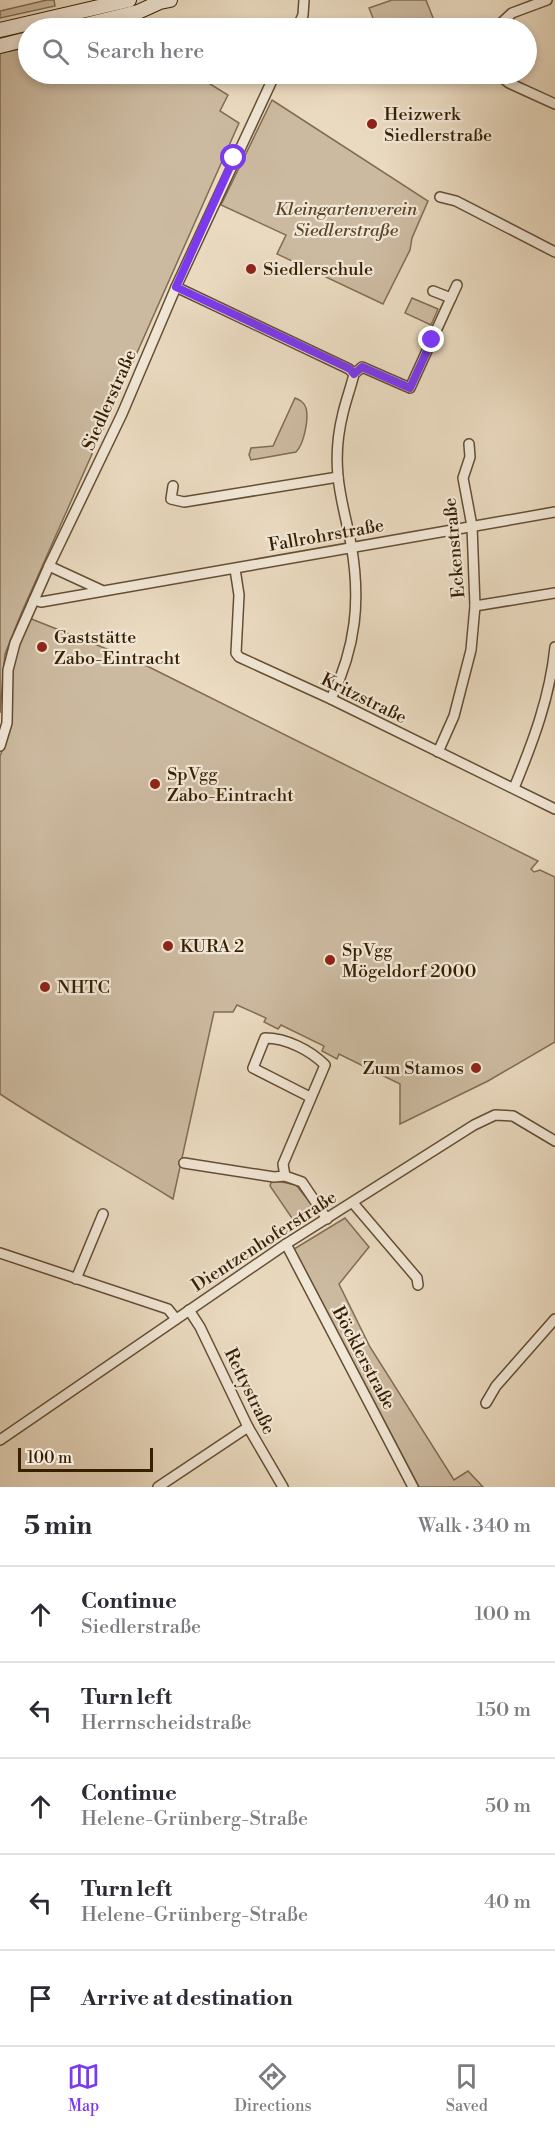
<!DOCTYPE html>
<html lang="en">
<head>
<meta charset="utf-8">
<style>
  body { margin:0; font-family:"Libre Bodoni",serif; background:#f7f7f7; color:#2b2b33 }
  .scale { position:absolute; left:18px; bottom:15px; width:135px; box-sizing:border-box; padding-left:6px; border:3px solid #371f02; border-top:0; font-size:16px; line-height:21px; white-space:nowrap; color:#371f02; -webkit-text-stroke:4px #f1e7d6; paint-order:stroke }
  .stop { position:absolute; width:18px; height:18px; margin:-14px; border:4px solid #7c3aed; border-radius:50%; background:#fff }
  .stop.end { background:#7c3aed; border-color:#fff; box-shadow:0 2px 6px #0008 }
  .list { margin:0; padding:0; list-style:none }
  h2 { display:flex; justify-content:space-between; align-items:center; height:78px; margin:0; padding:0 24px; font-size:26px }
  h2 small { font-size:20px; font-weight:400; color:#7c7c81 }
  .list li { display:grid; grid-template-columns:39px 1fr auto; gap:18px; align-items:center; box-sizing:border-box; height:96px; padding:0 24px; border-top:2px solid #e1e1e2 }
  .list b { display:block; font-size:22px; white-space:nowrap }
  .list p { margin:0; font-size:20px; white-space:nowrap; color:#7c7c81 }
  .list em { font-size:20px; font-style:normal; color:#7c7c81 }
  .icon { flex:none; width:33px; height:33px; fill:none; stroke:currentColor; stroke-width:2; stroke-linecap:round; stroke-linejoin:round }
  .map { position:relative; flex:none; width:555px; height:1487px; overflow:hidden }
  .search { position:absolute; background:#fff; box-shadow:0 3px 9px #0003; left:18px; right:18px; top:18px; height:66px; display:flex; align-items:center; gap:15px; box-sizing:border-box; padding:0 21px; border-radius:33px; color:#7c7c81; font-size:22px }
  .sheet { height:558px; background:#fff }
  nav { display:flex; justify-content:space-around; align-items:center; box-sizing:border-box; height:84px; border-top:2px solid #e1e1e2; background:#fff; font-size:16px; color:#7c7c81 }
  nav a { display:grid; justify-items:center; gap:3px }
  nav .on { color:#7c3aed }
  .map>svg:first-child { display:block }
  .green { fill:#ccbaa0; stroke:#826c51; stroke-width:1.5 }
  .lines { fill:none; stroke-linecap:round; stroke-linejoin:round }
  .street-casing { stroke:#644e32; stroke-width:12 }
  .secondary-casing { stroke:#371f02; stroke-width:16 }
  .street { stroke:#f1e7d6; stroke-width:9 }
  .secondary { stroke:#f1e7d6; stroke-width:14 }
  .route { stroke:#7c3aed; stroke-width:8 }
  .poi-dot { fill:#8f2418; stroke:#f1e7d6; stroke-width:2 }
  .labels { text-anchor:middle; stroke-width:4.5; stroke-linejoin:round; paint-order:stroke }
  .poi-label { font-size:18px; fill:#371f02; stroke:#f1e7d6; text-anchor:start }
  .park-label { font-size:18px; font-style:italic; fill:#5c462a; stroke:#f1e7d6 }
  .street-label { font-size:18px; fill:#371f02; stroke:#f1e7d6 }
</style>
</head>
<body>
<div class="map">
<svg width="555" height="1487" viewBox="0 0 555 1487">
  <rect width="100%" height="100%" fill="#eadac0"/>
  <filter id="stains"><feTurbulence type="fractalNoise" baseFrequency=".00333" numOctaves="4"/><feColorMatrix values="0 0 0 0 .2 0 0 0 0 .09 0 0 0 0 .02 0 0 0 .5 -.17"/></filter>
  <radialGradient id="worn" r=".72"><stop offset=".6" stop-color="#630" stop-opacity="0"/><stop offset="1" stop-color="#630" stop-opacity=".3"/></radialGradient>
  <g class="green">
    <path d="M47,0h7l1,6 -55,12v-7z"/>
    <path d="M392,0h34l11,28h-60l-8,-20z"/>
    <path d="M28,47v27h166l34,21 -8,16 19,12 -218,491 -16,40 -5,59v-660z"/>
    <path d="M272,100l156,101 -16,37 -2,12 -27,54 -106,-50 9,-19 -65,-30z"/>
    <path d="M412,298l26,11 -7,16 -26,-12z"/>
    <path d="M295,398c5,2 9,4 11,10 3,11 -2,36 -10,44l-45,8 -2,-5 2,-7 22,-2z"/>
    <path d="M29,618l108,43 401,200 -7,8 3,3 6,-2 15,7v165l-67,39 -88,43v-40l-61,-30 -2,5 -15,-8 2,-5 -43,-21 -3,4 -14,-7 2,-4 -29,-13 -4,7h-19l-41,187c-57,-36 -117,-68 -173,-105v-338l7,-18 6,-74z"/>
    <path d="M272,1180l24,5 21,26 -21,13 -26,-38z"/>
    <path d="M345,1218l24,29 -30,37 31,63 84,133 14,-9 15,16h-64l-125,-238z"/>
  </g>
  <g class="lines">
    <g class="street-casing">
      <g id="street">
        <path d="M297,28l6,-13 1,-15"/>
        <path d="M496,28l16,-15 35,-13"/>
        <path d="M498,74l11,9 46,21"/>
        <path d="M440,197l16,4 99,51"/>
        <path d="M176,287l173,82 5,5c-3,13 -8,26 -11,39 -5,20 -7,43 -5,63 2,23 9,46 13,68 10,56 5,103 -20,155"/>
        <path d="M451,298l6,-13"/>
        <path d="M354,374l8,-7 48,21 41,-90 -18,-7"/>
        <path d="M173,486l-2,13 13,3 154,-25"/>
        <path d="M49,566l52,24"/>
        <path d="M235,569l4,26 -3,58 3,4 92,42 224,110"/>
        <path d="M34,600l7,2 514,-90"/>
        <path d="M475,606l80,-13"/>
        <path d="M0,746l7,-23 1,-53 7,-27 34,-77 73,-152 54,-127 99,-213"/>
        <path d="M438,752l16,-36 17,-66 4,-44 -3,-80 -9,-48 7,-21 -1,-13"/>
        <path d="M514,788c19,-46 36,-91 41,-141"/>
        <path d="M310,1097l-57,-29 12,-30c21,0 45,12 60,27l-42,99 2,12 17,6 25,37"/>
        <path d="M184,1163l90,14 11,-1"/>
        <path d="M353,1203l64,75 1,7"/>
        <path d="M286,1244l127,243"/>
        <path d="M0,1253l168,56 8,10"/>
        <path d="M76,1279l27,-65"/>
        <path d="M189,1310l11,17 48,100 35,60"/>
        <path d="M486,1403l10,-17 59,-67"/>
        <path d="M0,1440l286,-196 188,-119 21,-10 18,1 42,25"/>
        <path d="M158,1487l90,-60"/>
      </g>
    </g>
    <g class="secondary-casing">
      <g id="secondary">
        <path d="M73,28l65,-16 22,-10 10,-2"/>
        <path d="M0,30l129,-30"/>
        <path d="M0,46l28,-7"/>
      </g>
    </g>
    <use href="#street" class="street"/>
    <use href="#secondary" class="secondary"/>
  </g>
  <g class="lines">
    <path class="route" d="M234,158l-58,129 174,82 4,5 8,-7 48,21 22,-48"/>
  </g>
  <g class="poi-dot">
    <circle cx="372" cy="124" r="6"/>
    <circle cx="251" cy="269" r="6"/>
    <circle cx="42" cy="647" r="6"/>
    <circle cx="155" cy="784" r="6"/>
    <circle cx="168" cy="946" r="6"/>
    <circle cx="330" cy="960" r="6"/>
    <circle cx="45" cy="987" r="6"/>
    <circle cx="476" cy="1068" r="6"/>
  </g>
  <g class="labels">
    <g class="poi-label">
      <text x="384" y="120">Heizwerk<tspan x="384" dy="21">Siedlerstraße</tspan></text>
      <text x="263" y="275">Siedlerschule</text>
      <text x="54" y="643">Gaststätte<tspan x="54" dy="21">Zabo-Eintracht</tspan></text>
      <text x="167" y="780">SpVgg<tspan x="167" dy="21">Zabo-Eintracht</tspan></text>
      <text x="180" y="952">KURA 2</text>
      <text x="342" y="956">SpVgg<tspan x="342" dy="21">Mögeldorf 2000</tspan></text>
      <text x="57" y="993">NHTC</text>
      <text x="464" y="1074" text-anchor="end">Zum Stamos</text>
    </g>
    <g class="park-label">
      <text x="346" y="215">Kleingartenverein<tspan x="346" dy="21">Siedlerstraße</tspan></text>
    </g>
    <g class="street-label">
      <text transform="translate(109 400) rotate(-66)" y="6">Siedlerstraße</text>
      <text transform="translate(326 535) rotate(-10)" y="6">Fallrohrstraße</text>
      <text transform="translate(454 548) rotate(-95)" y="6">Eckenstraße</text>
      <text transform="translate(364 698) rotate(26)" y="6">Kritzstraße</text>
      <text transform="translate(264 1241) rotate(-33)" y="6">Dientzenhoferstraße</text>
      <text transform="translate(364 1358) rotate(62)" y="6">Böcklerstraße</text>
      <text transform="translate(250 1391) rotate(64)" y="6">Rettystraße</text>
    </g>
  </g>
  <rect width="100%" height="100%" filter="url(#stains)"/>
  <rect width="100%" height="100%" fill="url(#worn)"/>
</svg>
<div class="scale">100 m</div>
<div class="stop" style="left:234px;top:158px"></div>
<div class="stop end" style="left:432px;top:340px"></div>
<div class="search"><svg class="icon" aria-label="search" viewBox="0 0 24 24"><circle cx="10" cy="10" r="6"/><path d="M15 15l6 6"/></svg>Search here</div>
</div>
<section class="sheet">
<h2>5 min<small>Walk · 340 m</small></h2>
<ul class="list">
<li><svg class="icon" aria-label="ahead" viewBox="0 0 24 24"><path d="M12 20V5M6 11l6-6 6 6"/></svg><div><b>Continue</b><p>Siedlerstraße</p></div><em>100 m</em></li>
<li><svg class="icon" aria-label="left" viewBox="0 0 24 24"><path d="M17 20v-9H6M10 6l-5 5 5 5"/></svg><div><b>Turn left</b><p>Herrnscheidstraße</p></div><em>150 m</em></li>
<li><svg class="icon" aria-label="ahead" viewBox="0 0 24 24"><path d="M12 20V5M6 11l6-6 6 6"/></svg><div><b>Continue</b><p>Helene-Grünberg-Straße</p></div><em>50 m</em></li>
<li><svg class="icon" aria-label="left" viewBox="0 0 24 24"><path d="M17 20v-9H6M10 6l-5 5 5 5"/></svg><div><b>Turn left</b><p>Helene-Grünberg-Straße</p></div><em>40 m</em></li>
<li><svg class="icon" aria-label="arrive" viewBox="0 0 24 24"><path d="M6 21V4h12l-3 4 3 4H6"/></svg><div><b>Arrive at destination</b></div></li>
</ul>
</section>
<nav>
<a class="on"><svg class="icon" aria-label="map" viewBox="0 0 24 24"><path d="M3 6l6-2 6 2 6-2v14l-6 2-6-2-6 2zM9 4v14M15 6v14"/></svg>Map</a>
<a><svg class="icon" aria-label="directions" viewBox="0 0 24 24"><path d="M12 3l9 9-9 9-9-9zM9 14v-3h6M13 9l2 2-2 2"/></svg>Directions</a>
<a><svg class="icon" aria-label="saved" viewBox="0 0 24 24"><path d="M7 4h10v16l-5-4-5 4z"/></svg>Saved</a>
</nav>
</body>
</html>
